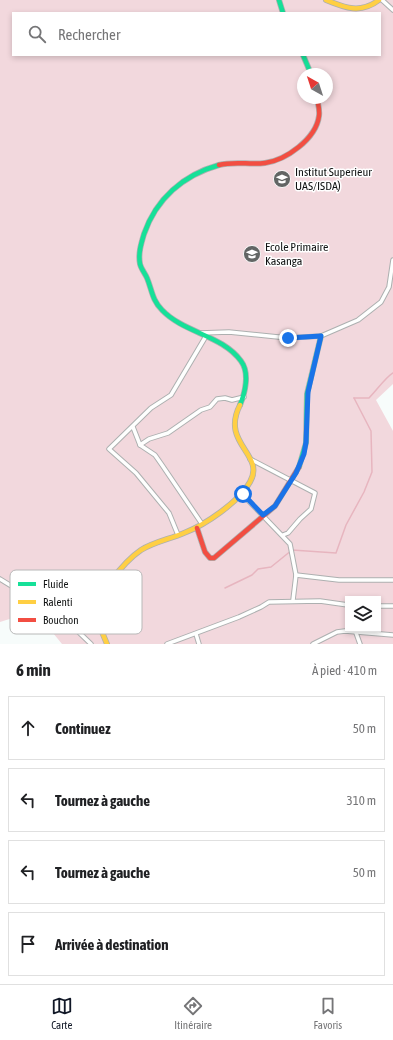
<!DOCTYPE html>
<html lang="fr">
<head>
<meta charset="utf-8">
<style>
  body { margin:0; font-family:"Asap Condensed",sans-serif; background:#f6f6f6; color:#202124 }
  .controls { position:absolute; right:12px; bottom:12px; display:grid; overflow:hidden; border-radius:0px; box-shadow:0 2px 6px #0003 }
  .controls button { width:36px; height:36px; display:grid; place-items:center; padding:0; border:0; border-bottom:1px solid #e0e0e0; background:#fff; color:#202124; font:20px sans-serif }
  .compass { position:absolute; left:297px; top:68px; width:36px; height:36px; border-radius:50%; background:#fff; box-shadow:0 2px 6px #0003; rotate:321deg }
  .stop { position:absolute; width:12px; height:12px; margin:-9px; border:3px solid #1a73e8; border-radius:50%; background:#fff }
  .stop.end { background:#1a73e8; border-color:#fff; box-shadow:0 1px 4px #0008 }
  .list { margin:0; padding:0; list-style:none }
  h2 { display:flex; justify-content:space-between; align-items:center; height:52px; margin:0; padding:0 16px; font-size:17px }
  h2 small { font-size:13px; font-weight:400; color:#757577 }
  .list li { display:grid; grid-template-columns:26px 1fr auto; gap:12px; align-items:center; box-sizing:border-box; height:64px; margin:0 8px 8px; padding:0 8px; border:1px solid #e0e0e0; border-radius:0px }
  .list b { display:block; font-size:15px; white-space:nowrap }
  .list em { font-size:13px; font-style:normal; color:#757577 }
  .icon { flex:none; width:22px; height:22px; fill:none; stroke:currentColor; stroke-width:2; stroke-linecap:round; stroke-linejoin:round }
  .map { position:relative; flex:none; width:393px; height:644px; overflow:hidden }
  .search { position:absolute; background:#fff; box-shadow:0 2px 6px #0003; left:12px; right:12px; top:12px; height:44px; display:flex; align-items:center; gap:10px; box-sizing:border-box; padding:0 14px; border-radius:0px; color:#757577; font-size:15px }
  .sheet { height:340px; background:#fff }
  nav { display:flex; justify-content:space-around; align-items:center; box-sizing:border-box; height:56px; border-top:1px solid #e0e0e0; background:#fff; font-size:11px; color:#757577 }
  nav a { display:grid; justify-items:center; gap:2px }
  nav .on { color:#111827 }
  .map>svg:first-child { display:block }
  .green { fill:#f2d8dd; fill-rule:evenodd }
  .lines { fill:none; stroke-linecap:round; stroke-linejoin:round }
  .stream { stroke:#e7b5bf; stroke-width:1.5 }
  .street-casing { stroke:#adb0b0; stroke-width:5.5 }
  .fast-casing { stroke:#adb0b0; stroke-width:6 }
  .slow-casing { stroke:#adb0b0; stroke-width:6 }
  .jam-casing { stroke:#adb0b0; stroke-width:6 }
  .street { stroke:#fefffe; stroke-width:3.5 }
  .fast { stroke:#16e098; stroke-width:4.5 }
  .slow { stroke:#ffcf43; stroke-width:4.5 }
  .jam { stroke:#f24e42; stroke-width:4.5 }
  .route { stroke:#1a73e8; stroke-width:5 }
  .labels { text-anchor:middle; stroke-width:3; stroke-linejoin:round; paint-order:stroke }
  .poi-label { font-size:12px; fill:#111313; stroke:#fff; text-anchor:start }
  .key { fill:#fff; stroke:#b8b8b8; stroke-width:1 }
  .key-label { font-size:11px; fill:#111313 }
</style>
</head>
<body>
<div class="map">
<svg width="393" height="644" viewBox="0 0 393 644">
  <rect width="100%" height="100%" fill="#f7fcfb"/>
  <path class="green" d="M0,0h393v384l-17,16 17,31v213h-331l-27,-33 -35,11zM13,13h367v42h-367zM303,74h24v24h-24zM348,599h30v30h-30z"/>
  <g class="lines">
    <g class="stream">
      <path d="M354,398h15c7,-7 17,-21 24,-25"/>
      <path d="M225,588l27,-13 6,-6 13,-2 21,-17 44,3 10,-28 18,-33 8,-20 -1,-41 -17,-33"/>
    </g>
    <g class="street-casing">
      <g id="street">
        <path d="M382,0l11,10"/>
        <path d="M200,333l29,-1 59,6 33,-2 37,-16 23,-18 8,-15 4,-27"/>
        <path d="M133,427l7,18 15,10 7,10 40,59"/>
        <path d="M140,445l9,-6 19,-6 33,-23 9,-3 7,-8 8,-1 7,2 12,-3"/>
        <path d="M250,459l65,34 -4,16 -11,10 -12,14 -5,2"/>
        <path d="M243,495l47,49 6,31 -3,25"/>
        <path d="M178,535l-9,-22 -33,-40 -27,-24 42,-41 20,-13 35,-59"/>
        <path d="M296,575l43,5h54"/>
        <path d="M0,579l65,40 26,25"/>
        <path d="M378,606h15"/>
        <path d="M355,630l5,14"/>
        <path d="M196,634l3,10"/>
        <path d="M167,644l72,-27 22,-10 8,-5 51,-1 28,4"/>
        <path d="M313,644l24,-12 8,-1 48,4"/>
      </g>
    </g>
    <g class="fast-casing">
      <g id="fast">
        <path d="M279,0l4,13"/>
        <path d="M303,55l8,19"/>
        <path d="M219,165c-36,10 -63,34 -75,69 -3,10 -6,20 -4,30 1,5 5,9 7,14 5,12 5,22 15,32 22,23 60,25 79,51 9,12 4,32 -1,44"/>
        <path d="M299,467l7,-24 1,-49 14,-58"/>
      </g>
    </g>
    <g class="slow-casing">
      <g id="slow">
        <path d="M326,0c19,8 35,14 53,0"/>
        <path d="M107,644c-4,-10 -10,-21 -10,-32 0,-10 7,-21 13,-30 9,-12 19,-24 31,-32 13,-8 29,-11 43,-17 21,-8 55,-31 66,-51 16,-28 -30,-38 -10,-77"/>
      </g>
    </g>
    <g class="jam-casing">
      <g id="jam">
        <path d="M219,165c15,-4 31,0 46,-2 21,-3 51,-24 54,-47 1,-6 -1,-12 -2,-18"/>
        <path d="M197,528l8,24 5,6h4l61,-52 24,-39"/>
      </g>
    </g>
    <use href="#street" class="street"/>
    <use href="#fast" class="fast"/>
    <use href="#slow" class="slow"/>
    <use href="#jam" class="jam"/>
  </g>
  <g class="lines">
    <path class="route" d="M243,494l20,21 12,-9 21,-33 8,-19 2,-12 2,-50 13,-56 -33,2"/>
  </g>
  <defs>
    <g id="university-disc" transform="scale(0.9)"><circle r="9.5" fill="#626564" stroke="#fff"/><path d="M0-5L7-2L0 1L-7-2ZM-4 1L0 2.5L4 1V4Q0 6-4 4Z" fill="#fff"/></g>
    <g id="school-disc" transform="scale(0.9)"><circle r="9.5" fill="#626564" stroke="#fff"/><path d="M0-5L7-2L0 1L-7-2ZM-4 1L0 2.5L4 1V4Q0 6-4 4Z" fill="#fff"/></g>
  </defs>
  <g fill-rule="evenodd">
    <use href="#university-disc" x="282" y="179"/>
    <use href="#school-disc" x="252" y="254"/>
  </g>
  <g class="labels">
    <g class="poi-label">
      <text x="295" y="176">Institut Superieur<tspan x="295" dy="14">UAS/ISDA)</tspan></text>
      <text x="265" y="251">Ecole Primaire<tspan x="265" dy="14">Kasanga</tspan></text>
    </g>
  </g>
  <rect x="10" y="570" width="132" height="64" rx="6" class="key"/>
  <rect x="18" y="582" width="18" height="4" fill="#16e098"/>
  <rect x="18" y="600" width="18" height="4" fill="#ffcf43"/>
  <rect x="18" y="618" width="18" height="4" fill="#f24e42"/>
  <g class="key-label">
    <text x="43" y="588">Fluide</text>
    <text x="43" y="606">Ralenti</text>
    <text x="43" y="624">Bouchon</text>
  </g>
</svg>
<div class="controls">
<button><svg class="icon" aria-label="layers" viewBox="0 0 24 24"><path d="M12 4l9 5-9 5-9-5zM3 14l9 5 9-5"/></svg></button>
</div>
<svg class="compass" viewBox="-18 -18 36 36"><path d="M0-13l5 13h-10z" fill="#e53935"/><path d="M0 13l5-13h-10z" fill="#757577"/></svg>
<div class="stop" style="left:243px;top:494px"></div>
<div class="stop end" style="left:288px;top:338px"></div>
<div class="search"><svg class="icon" aria-label="search" viewBox="0 0 24 24"><circle cx="10" cy="10" r="6"/><path d="M15 15l6 6"/></svg>Rechercher</div>
</div>
<section class="sheet">
<h2>6 min<small>À pied · 410 m</small></h2>
<ul class="list">
<li><svg class="icon" aria-label="ahead" viewBox="0 0 24 24"><path d="M12 20V5M6 11l6-6 6 6"/></svg><div><b>Continuez</b></div><em>50 m</em></li>
<li><svg class="icon" aria-label="left" viewBox="0 0 24 24"><path d="M17 20v-9H6M10 6l-5 5 5 5"/></svg><div><b>Tournez à gauche</b></div><em>310 m</em></li>
<li><svg class="icon" aria-label="left" viewBox="0 0 24 24"><path d="M17 20v-9H6M10 6l-5 5 5 5"/></svg><div><b>Tournez à gauche</b></div><em>50 m</em></li>
<li><svg class="icon" aria-label="arrive" viewBox="0 0 24 24"><path d="M6 21V4h12l-3 4 3 4H6"/></svg><div><b>Arrivée à destination</b></div></li>
</ul>
</section>
<nav>
<a class="on"><svg class="icon" aria-label="map" viewBox="0 0 24 24"><path d="M3 6l6-2 6 2 6-2v14l-6 2-6-2-6 2zM9 4v14M15 6v14"/></svg>Carte</a>
<a><svg class="icon" aria-label="directions" viewBox="0 0 24 24"><path d="M12 3l9 9-9 9-9-9zM9 14v-3h6M13 9l2 2-2 2"/></svg>Itinéraire</a>
<a><svg class="icon" aria-label="saved" viewBox="0 0 24 24"><path d="M7 4h10v16l-5-4-5 4z"/></svg>Favoris</a>
</nav>
</body>
</html>
